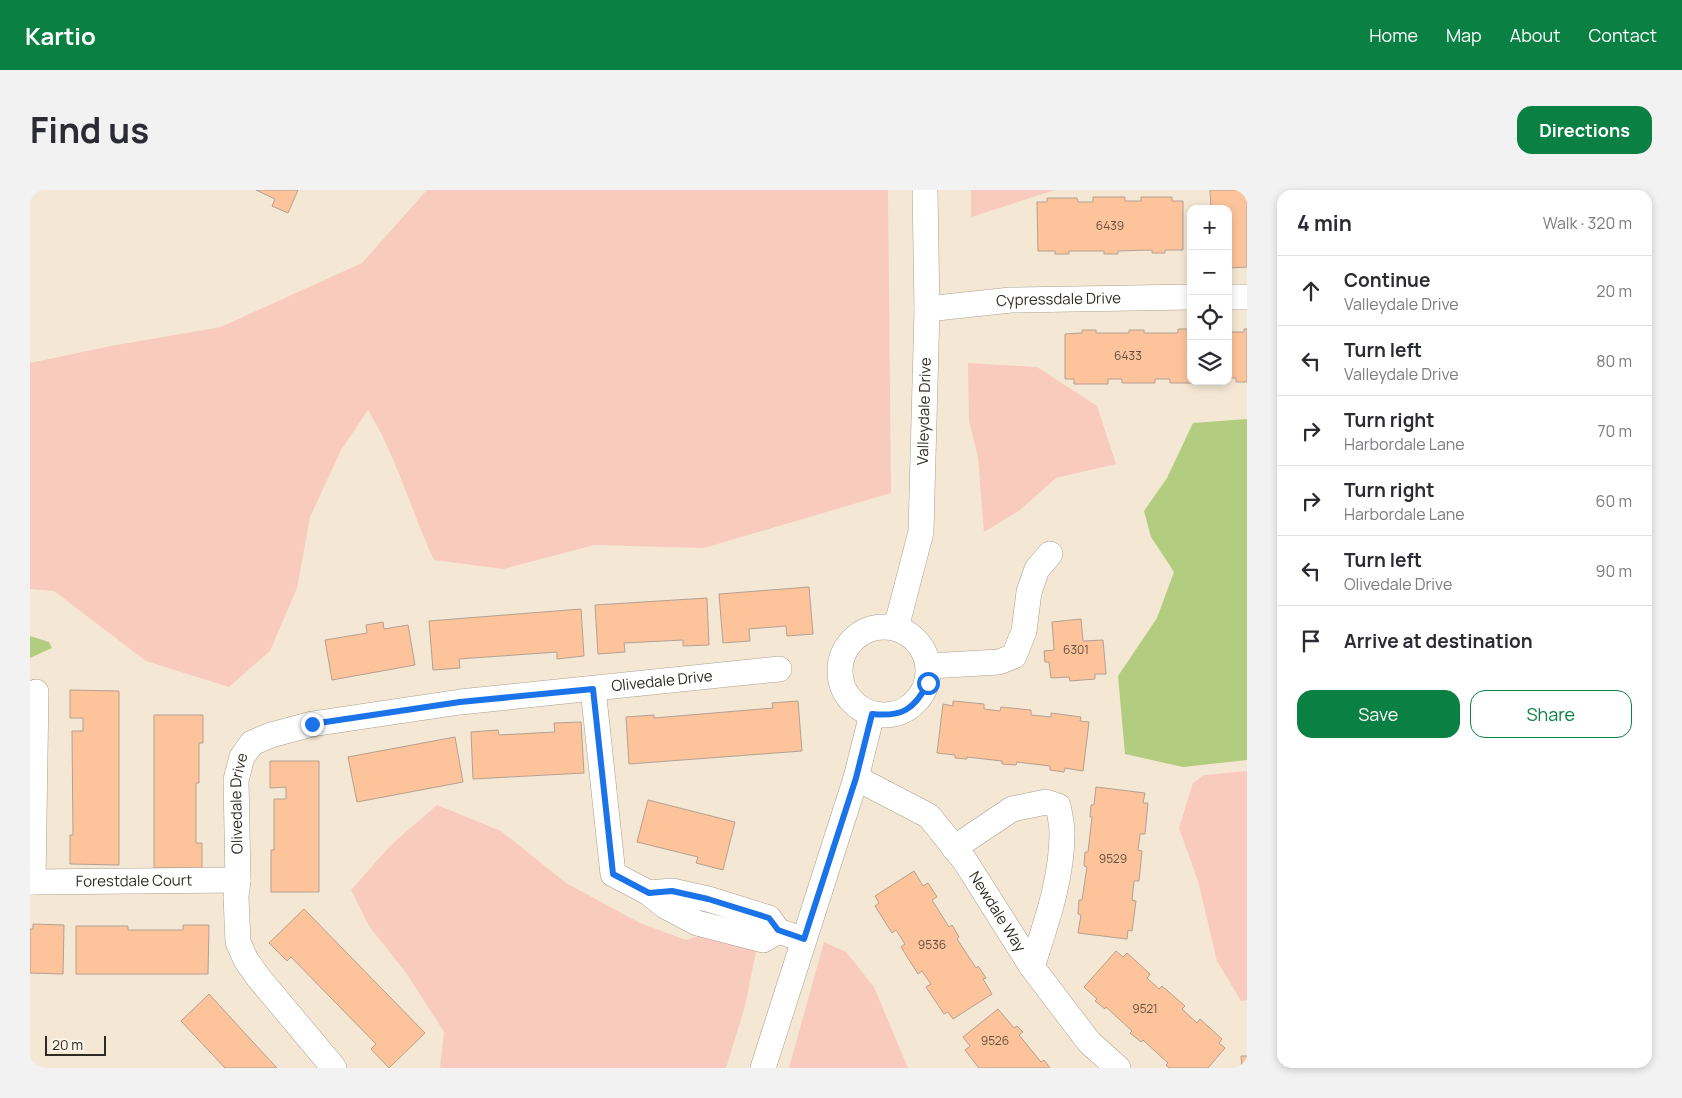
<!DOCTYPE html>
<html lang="en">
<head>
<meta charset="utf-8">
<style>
  body { margin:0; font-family:Manrope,sans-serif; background:#f2f2f3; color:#2b2b33 }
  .controls { position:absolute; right:15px; top:15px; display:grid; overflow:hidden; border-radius:10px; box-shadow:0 2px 8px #0003 }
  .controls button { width:45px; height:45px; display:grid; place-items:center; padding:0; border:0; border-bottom:1px solid #e1e1e2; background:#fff; color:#2b2b33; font:25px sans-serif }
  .scale { position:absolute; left:15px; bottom:12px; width:61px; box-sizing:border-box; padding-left:5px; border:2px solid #2f2b23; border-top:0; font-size:14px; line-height:18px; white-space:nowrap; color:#2f2b23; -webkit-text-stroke:4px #fdf5e9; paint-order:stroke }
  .stop { position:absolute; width:15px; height:15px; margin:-11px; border:4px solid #1a73e8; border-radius:50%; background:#fff }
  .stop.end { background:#1a73e8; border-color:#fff; box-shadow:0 1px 5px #0008 }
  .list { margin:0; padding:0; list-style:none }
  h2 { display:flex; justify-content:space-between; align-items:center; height:65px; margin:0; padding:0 20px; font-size:21px }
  h2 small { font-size:16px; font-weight:400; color:#7c7c81 }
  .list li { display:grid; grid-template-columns:32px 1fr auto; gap:15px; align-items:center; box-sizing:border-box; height:70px; padding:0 20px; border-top:1px solid #e1e1e2 }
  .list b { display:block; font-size:19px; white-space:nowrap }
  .list p { margin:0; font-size:16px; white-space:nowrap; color:#7c7c81 }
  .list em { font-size:16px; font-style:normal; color:#7c7c81 }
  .actions { display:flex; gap:10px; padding:15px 20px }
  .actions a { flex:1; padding:11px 0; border:1px solid #0b8043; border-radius:15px; text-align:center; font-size:18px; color:#0b8043 }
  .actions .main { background:#0b8043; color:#fff }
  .icon { flex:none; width:28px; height:28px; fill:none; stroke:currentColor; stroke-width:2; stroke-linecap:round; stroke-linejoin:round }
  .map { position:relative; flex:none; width:1217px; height:878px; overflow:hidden; border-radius:15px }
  header { display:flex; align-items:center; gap:30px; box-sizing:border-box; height:70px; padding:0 25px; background:#0b8043; color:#fff }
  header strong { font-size:24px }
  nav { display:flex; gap:28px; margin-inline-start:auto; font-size:18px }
  .intro { display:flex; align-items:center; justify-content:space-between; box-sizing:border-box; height:120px; padding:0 30px }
  h1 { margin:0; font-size:35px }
  .button { padding:12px 22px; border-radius:15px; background:#0b8043; color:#fff; font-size:18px; font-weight:700 }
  main { display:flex; gap:30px; padding:0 30px }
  aside { flex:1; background:#fff; border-radius:15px; box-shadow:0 2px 8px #0003 }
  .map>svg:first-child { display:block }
  .green { fill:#f9cbbf }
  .water { fill:#b3cd80 }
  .building { fill:#fdc49b; stroke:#b4a093 }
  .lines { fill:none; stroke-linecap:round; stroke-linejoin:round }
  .minor-casing { stroke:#aba08d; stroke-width:26 }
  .minor { stroke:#fff; stroke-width:25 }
  .route { stroke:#1a73e8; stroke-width:6 }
  .labels { text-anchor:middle; stroke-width:4.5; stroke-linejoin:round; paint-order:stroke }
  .number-label { font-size:12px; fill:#625141 }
  .street-label { font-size:15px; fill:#2f2b23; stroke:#fdf5e9 }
</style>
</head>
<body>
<header>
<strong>Kartio</strong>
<nav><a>Home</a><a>Map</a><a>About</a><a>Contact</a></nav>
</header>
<div class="intro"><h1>Find us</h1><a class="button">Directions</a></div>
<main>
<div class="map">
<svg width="1217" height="878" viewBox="0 0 1217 878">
  <rect width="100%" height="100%" fill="#f4e7d3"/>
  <g class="green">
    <path d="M397,0h461l3,303 -187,55 -110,-3 -91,24 -69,-9c-23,-49 -37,-103 -66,-150l-27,40 -31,67 -13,71 -27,63 -41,36 -83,-26 -92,-70 -24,-2v-226l81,-17 110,-19 141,-64z"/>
    <path d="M941,0h84l-84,27z"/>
    <path d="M938,173l69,4 60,39 19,58 -60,14 -36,32 -36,22 -6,-75 -9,-36z"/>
    <path d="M1217,581v229l-6,1 -24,-40 -19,-80 -19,-53 14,-45 11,-8z"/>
    <path d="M407,615l64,26 65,52 74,40 46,17 44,-13 29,10 -14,69 -19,62h-286l4,-36 -37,-58 -38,-48 -18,-36 40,-45z"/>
    <path d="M794,752l22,10 28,35 34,81h-119z"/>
  </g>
  <g class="water">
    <path d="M1217,229v341l-64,7 -58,-13 -7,-78 39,-58 17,-46 -23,-35 -7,-26 23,-33 26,-55z"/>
    <path d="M0,446l19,6 3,6 -22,10z"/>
  </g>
  <g class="building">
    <path d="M226,0h42l-10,23 -16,-7 3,-7z"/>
    <path d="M1180,0h37v77l-19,1v-59h-17z"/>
    <path d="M1063,7h32v4h16v-4h31v4h11v49h-18v3h-13v-3l-34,1v3h-14v-3h-35v3h-14v-3h-17l-1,-49h10v-4h30l1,4h15z"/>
    <path d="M1148,139h13v52h12v2h-33v-4h-15v4h-33v-4h-14v5h-34v-5h-9v-45l17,-1v-3h14v3h33v-3h15v3h34z"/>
    <path d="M1214,139h3v53h-11v-4h-8v-46h16z"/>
    <path d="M779,397l4,47 -26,2 -1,-10 -37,3 1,12 -27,2 -4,-49z"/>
    <path d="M677,408l2,47 -26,1v-6l-59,3 1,9 -27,2 -3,-49z"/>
    <path d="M551,419l3,47 -27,3v-7l-98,7 1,9 -27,2 -4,-49z"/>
    <path d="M1051,429l2,22 20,-1 3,34h-11v5l-25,2 -1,-4 -18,1 -2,-16h-4l-1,-11 10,-1 -2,-28z"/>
    <path d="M353,432l1,7 24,-4 7,40 -83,15 -7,-40 42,-7 -1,-8z"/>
    <path d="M40,500l49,1v174l-49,-1v-29h3l-1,-104h11v-13h-13z"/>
    <path d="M768,511l4,50 -173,13 -3,-47 28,-2v3l119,-10 -1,-5z"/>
    <path d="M923,511l31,3v5l16,2 1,-4 30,3v5l20,2v-4l30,4 -1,4 9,1 -6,49 -18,-3 -1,4 -14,-2v-4l-33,-4 -1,3 -14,-1v-3l-35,-4v2l-12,-1v-3l-18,-2 6,-49 10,2z"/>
    <path d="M124,525h49v28h-4v40h-3v60h6v25h-48z"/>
    <path d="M551,532l3,51 -111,6 -2,-47 27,-2 1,5 56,-3 -1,-9z"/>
    <path d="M425,547l8,45 -106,20 -9,-45z"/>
    <path d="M240,571h49v131h-48v-42h3v-51h12v-12l-16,1z"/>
    <path d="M1066,597l49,6 -2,10h5l-3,31h-5l-2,16 4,1 -3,30h-5l-2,19 4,1 -4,30 -4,-1 -1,9 -49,-6 3,-18 -3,-1 1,-14h3l5,-33 -3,-1 1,-14h3l4,-35h-2l1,-12h3z"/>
    <path d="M618,610l87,22 -12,48 -27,-7 2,-6 -61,-15z"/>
    <path d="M884,681l9,15 5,-3 9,14 -5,3 17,27 3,-2 7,12 -2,2 19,29 2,-2 8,12 -3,1 9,15 -39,25 -5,-7 -4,2 -18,-27 5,-3 -9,-13 -4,3 -17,-27 4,-3 -9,-14 -4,3 -17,-27 4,-3 -4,-7z"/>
    <path d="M274,719l121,124 -36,35 -18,-19 5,-5 -85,-87 -4,4 -18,-18z"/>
    <path d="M3,734l31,1 -1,49 -33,-1v-44h3z"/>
    <path d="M153,735h26l-1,49h-132v-48h52v4h55z"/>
    <path d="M1086,761l7,6 4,-4 23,21 -3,4 12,11 3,-3 23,20 -3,3 15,14 3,-4 22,20 -3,4 6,5 -17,20h-39l-3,-3 2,-2 -25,-23 -2,2 -11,-9 2,-2 -26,-24 -1,2 -10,-8 2,-2 -13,-12z"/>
    <path d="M179,804l43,47 25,27h-52l-44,-47z"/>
    <path d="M968,819l16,19 3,-2 6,6 -4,3 22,27 3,-2 6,8h-71l-14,-18 5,-4 -7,-9z"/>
    <path d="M1211,866h6v12h-5z"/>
  </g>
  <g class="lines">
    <g class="minor-casing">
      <g id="minor">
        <path d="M1198,107h19"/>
        <path id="s1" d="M897,119l84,-9 180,-3"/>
        <circle cx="854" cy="481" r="44"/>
        <path id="s2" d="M866,438l25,-96 6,-223 -2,-119"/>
        <path d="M899,476l70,-4 15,-6 10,-25 5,-39 8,-23 13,-15"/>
        <path d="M563,499l20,185 36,19 16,13 32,17 66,17 15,-9"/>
        <path id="s3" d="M826,588l73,38 36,45 67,106 57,75 29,26"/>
        <path d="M924,658l58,-39 34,-7 12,4c2,9 4,18 4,27 0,47 -16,90 -30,134"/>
        <path id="s4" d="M0,692l208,-2"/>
        <path d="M3,692l3,-190"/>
        <path d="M619,703l23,-2 36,8 61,19 9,13 15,5"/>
        <path id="s5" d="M304,878l-76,-91 -12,-17 -8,-18 -2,-45 2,-17 -2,-100 6,-23 10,-14 19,-8 41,-11 148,-22 319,-33"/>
        <path d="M733,878l93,-290 16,-64"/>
      </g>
    </g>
    <use href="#minor" class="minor"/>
  </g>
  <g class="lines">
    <path class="route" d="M282,534l148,-22 133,-13 20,185 36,19 23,-2 36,8 61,19 9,12 26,9 52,-161 16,-64c30,3 42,-4 56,-31"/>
  </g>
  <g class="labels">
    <g class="number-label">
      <text x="1080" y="40">6439</text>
      <text x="1098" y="170">6433</text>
      <text x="1046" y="464">6301</text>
      <text x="1083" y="673">9529</text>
      <text x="902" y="759">9536</text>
      <text x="1115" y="823">9521</text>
      <text x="965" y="855">9526</text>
    </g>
    <g class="street-label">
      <text dy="5" stroke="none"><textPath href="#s1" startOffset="132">Cypressdale Drive</textPath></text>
      <text dy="5" stroke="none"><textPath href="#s2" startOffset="220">Valleydale Drive</textPath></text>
      <text dy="5" stroke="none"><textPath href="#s5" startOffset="778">Olivedale Drive</textPath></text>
      <text dy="5" stroke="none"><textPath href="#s5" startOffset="298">Olivedale Drive</textPath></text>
      <text dy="5" stroke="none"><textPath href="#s4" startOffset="104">Forestdale Court</textPath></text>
      <text dy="5" stroke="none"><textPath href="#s3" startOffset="200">Newdale Way</textPath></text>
    </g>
  </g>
</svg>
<div class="controls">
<button>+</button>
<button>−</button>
<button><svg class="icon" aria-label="locate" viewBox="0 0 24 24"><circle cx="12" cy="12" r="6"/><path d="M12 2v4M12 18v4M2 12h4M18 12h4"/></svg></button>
<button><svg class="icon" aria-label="layers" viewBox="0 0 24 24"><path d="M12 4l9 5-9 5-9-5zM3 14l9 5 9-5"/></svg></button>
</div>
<div class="scale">20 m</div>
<div class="stop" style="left:898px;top:493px"></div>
<div class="stop end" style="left:282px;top:534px"></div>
</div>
<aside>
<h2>4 min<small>Walk · 320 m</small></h2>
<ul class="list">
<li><svg class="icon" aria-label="ahead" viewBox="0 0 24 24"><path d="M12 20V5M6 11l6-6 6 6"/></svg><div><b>Continue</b><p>Valleydale Drive</p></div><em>20 m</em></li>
<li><svg class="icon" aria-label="left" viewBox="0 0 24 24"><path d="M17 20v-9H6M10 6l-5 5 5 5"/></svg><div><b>Turn left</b><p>Valleydale Drive</p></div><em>80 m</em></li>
<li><svg class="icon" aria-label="right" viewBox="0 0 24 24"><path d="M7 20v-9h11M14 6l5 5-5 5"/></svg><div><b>Turn right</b><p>Harbordale Lane</p></div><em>70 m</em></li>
<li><svg class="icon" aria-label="right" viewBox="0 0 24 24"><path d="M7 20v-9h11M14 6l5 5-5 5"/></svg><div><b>Turn right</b><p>Harbordale Lane</p></div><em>60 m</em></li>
<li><svg class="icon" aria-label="left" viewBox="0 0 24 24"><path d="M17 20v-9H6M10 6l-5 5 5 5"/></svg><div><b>Turn left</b><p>Olivedale Drive</p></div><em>90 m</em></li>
<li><svg class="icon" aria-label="arrive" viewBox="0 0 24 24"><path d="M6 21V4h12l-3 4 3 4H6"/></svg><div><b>Arrive at destination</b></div></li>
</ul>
<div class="actions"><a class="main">Save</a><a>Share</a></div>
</aside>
</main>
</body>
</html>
